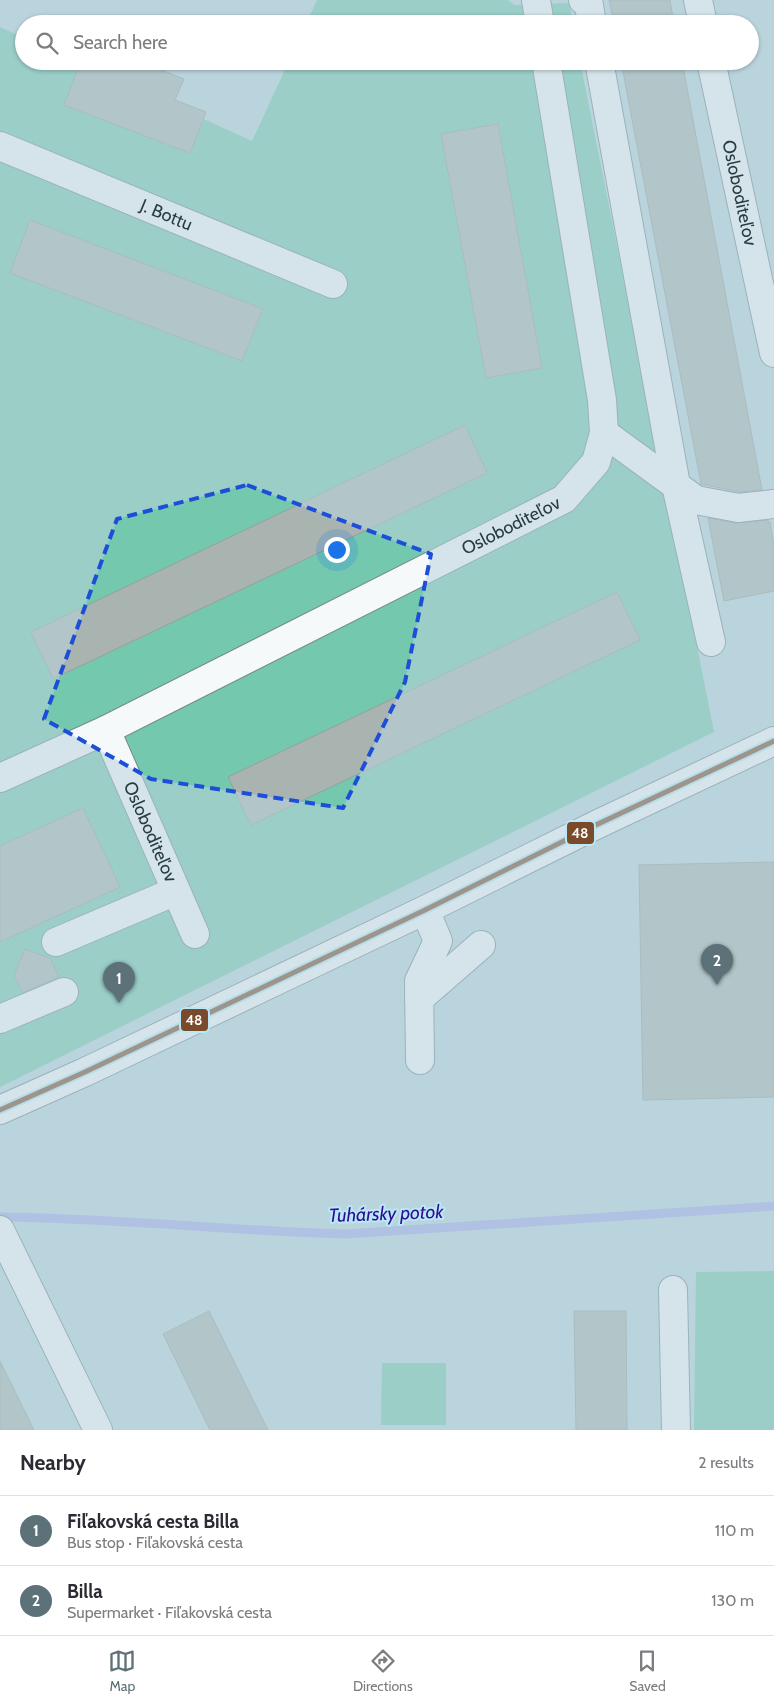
<!DOCTYPE html>
<html lang="en">
<head>
<meta charset="utf-8">
<style>
  body { margin:0; font-family:Cabin,sans-serif; background:#f2f2f3; color:#2b2b33 }
  .you { position:absolute; left:336px; top:549px; width:18px; height:18px; margin:-12px; border:4px solid #fff; border-radius:50%; background:#1a73e8; box-shadow:0 0 0 8px #1a73e833 }
  .badge { display:grid; place-items:center; width:32px; height:32px; border-radius:50%; background:#5c7178; color:#fff; font-size:16px; font-weight:700 }
  .pin { position:absolute; translate:-50% -41px; filter:drop-shadow(0 1px 2px #0008) }
  .pin::after { content:''; position:absolute; top:26px; width:18px; height:15px; background:inherit; clip-path:polygon(0 0,100% 0,50% 100%) }
  .list { margin:0; padding:0; list-style:none }
  h2 { display:flex; justify-content:space-between; align-items:center; height:65px; margin:0; padding:0 20px; font-size:21px }
  h2 small { font-size:16px; font-weight:400; color:#7c7c81 }
  .list li { display:grid; grid-template-columns:32px 1fr auto; gap:15px; align-items:center; box-sizing:border-box; height:70px; padding:0 20px; border-top:1px solid #e1e1e2 }
  .list b { display:block; font-size:19px; white-space:nowrap }
  .list p { margin:0; font-size:16px; white-space:nowrap; color:#7c7c81 }
  .list em { font-size:16px; font-style:normal; color:#7c7c81 }
  .icon { flex:none; width:28px; height:28px; fill:none; stroke:currentColor; stroke-width:2; stroke-linecap:round; stroke-linejoin:round }
  .map { position:relative; flex:none; width:774px; height:1430px; overflow:hidden }
  .search { position:absolute; background:#fff; box-shadow:0 1px 4px #0004; left:15px; right:15px; top:15px; height:55px; display:flex; align-items:center; gap:12px; box-sizing:border-box; padding:0 18px; border-radius:28px; color:#7c7c81; font-size:19px }
  .sheet { height:205px; background:#fff }
  nav { display:flex; justify-content:space-around; align-items:center; box-sizing:border-box; height:70px; border-top:1px solid #e1e1e2; background:#fff; font-size:14px; color:#7c7c81 }
  nav a { display:grid; justify-items:center; gap:2px }
  nav .on { color:#5c7178 }
  .map>svg:first-child { display:block }
  .green { fill:#74c8ae }
  .lines { fill:none; stroke-linecap:round; stroke-linejoin:round }
  .stream { stroke:#a4adec; stroke-width:9 }
  .building { fill:#a9b4b0; stroke:#96a09d }
  .minor-casing { stroke:#758a91; stroke-width:30 }
  .minor { stroke:#f5f9fa; stroke-width:28 }
  .bus-1-casing { stroke:#b8e8f9; stroke-width:9 }
  .bus-1 { stroke:#7a4b2a; stroke-width:5 }
  .marked { fill:none; stroke:#1d4ed8; stroke-width:4; stroke-dasharray:10 6; stroke-linejoin:round }
  .labels { text-anchor:middle; stroke-width:4; stroke-linejoin:round; paint-order:stroke }
  .street-label { font-size:18px; fill:#293c42; stroke:#b8e8f9 }
  .water-label { font-size:19px; font-style:italic; fill:#300c8f; stroke:#b8e8f9 }
  .line-badge { stroke:#b8e8f9; stroke-width:2 }
  .badge-label { font-size:14px; text-anchor:middle; font-weight:bold; fill:#fff }
</style>
</head>
<body>
<div class="map">
<svg width="774" height="1430" viewBox="0 0 774 1430">
  <rect width="100%" height="100%" fill="#bad4dd"/>
  <g class="green">
    <path d="M317,0h191l6,5 55,-2 4,21h-267z"/>
    <path d="M0,27l24,11v23h52l176,80 37,-80h291l134,671 -714,355z"/>
    <path d="M774,1271v159h-80l2,-158z"/>
    <path d="M382,1363h64v62h-65z"/>
  </g>
  <g class="lines">
    <path class="stream" d="M0,1217c116,1 231,14 346,17l428,-28"/>
  </g>
  <g class="building">
    <path d="M609,0h61l4,24h-60z"/>
    <path d="M81,61h58l45,18 -9,21 31,12 -16,41 -126,-48z"/>
    <path d="M621,61h61l80,429 -23,2 -38,-8z"/>
    <path d="M498,124l44,244 -56,10 -45,-244z"/>
    <path d="M30,220l233,89 -21,52 -232,-88z"/>
    <path d="M465,425l22,48 -434,206 -22,-47z"/>
    <path d="M708,518l27,5 33,-3v3l2,-1 4,24v45l-50,10z"/>
    <path d="M617,592l23,48 -389,185 -23,-48z"/>
    <path d="M83,808l37,79 -120,55v-96z"/>
    <path d="M774,862v235l-131,3 -4,-235z"/>
    <path d="M25,949l25,9 9,19 -36,16 -9,-18z"/>
    <path d="M209,1311l59,119h-58l-47,-96z"/>
    <path d="M574,1311h52l1,119h-51z"/>
    <path d="M0,1361l34,69h-34z"/>
  </g>
  <g class="lines">
    <g class="minor-casing">
      <g id="minor">
        <path d="M536,0l4,24"/>
        <path d="M583,0l6,5 3,19"/>
        <path d="M698,0l5,24"/>
        <path d="M599,61l77,424 35,157"/>
        <path id="s1" d="M711,61l63,292"/>
        <path id="s2" d="M0,146l333,138"/>
        <path d="M604,433l92,67 42,8 36,-4"/>
        <path id="s3" d="M106,730l89,204"/>
        <path id="s4" d="M0,778l106,-48 458,-231 32,-37 8,-29 -2,-33 -56,-339"/>
        <path d="M56,942l120,-51"/>
        <path d="M419,999l62,-54"/>
        <path d="M0,1019l64,-27"/>
        <path d="M420,1060l-1,-79 19,-40 -13,-31"/>
        <path d="M0,1110l85,-38 340,-162 173,-86 176,-83"/>
        <path d="M0,1230l98,200"/>
        <path d="M673,1290l3,140"/>
      </g>
    </g>
    <use href="#minor" class="minor"/>
    <g class="bus-1-casing">
      <path id="bus-1" d="M0,1110l85,-38 340,-162 173,-86 176,-83"/>
    </g>
    <use href="#bus-1" class="bus-1"/>
  </g>
  <path d="M0 0H774V1430H0ZM247,485l184,69 -26,128 -62,126 -192,-29 -107,-60 73,-200z" fill="#bad4dd" fill-opacity=".55" fill-rule="evenodd"/>
  <path class="marked" d="M247,485l184,69 -26,128 -62,126 -192,-29 -107,-60 73,-200z"/>
  <g class="labels">
    <g class="street-label">
      <text dy="6" stroke="none"><textPath href="#s1" startOffset="135">Osloboditeľov</textPath></text>
      <text dy="6" stroke="none"><textPath href="#s2" startOffset="180">J. Bottu</textPath></text>
      <text dy="6" stroke="none"><textPath href="#s4" startOffset="570">Osloboditeľov</textPath></text>
      <text dy="6" stroke="none"><textPath href="#s3" startOffset="111">Osloboditeľov</textPath></text>
    </g>
    <g class="water-label">
      <text transform="translate(386 1213) rotate(-2)" y="7">Tuhársky potok</text>
    </g>
  </g>
  <g class="line-badge">
    <rect x="566" y="821" width="29" height="24" rx="5" fill="#7a4b2a"/>
    <rect x="180" y="1008" width="29" height="24" rx="5" fill="#7a4b2a"/>
  </g>
  <g class="badge-label">
    <text x="580" y="838">48</text>
    <text x="194" y="1025">48</text>
  </g>
</svg>
<div class="you"></div>
<div class="pin badge" style="left:119px;top:1003px">1</div>
<div class="pin badge" style="left:717px;top:985px">2</div>
<div class="search"><svg class="icon" aria-label="search" viewBox="0 0 24 24"><circle cx="10" cy="10" r="6"/><path d="M15 15l6 6"/></svg>Search here</div>
</div>
<section class="sheet">
<h2>Nearby<small>2 results</small></h2>
<ul class="list">
<li><span class="badge">1</span><div><b>Fiľakovská cesta Billa</b><p>Bus stop · Fiľakovská cesta</p></div><em>110 m</em></li>
<li><span class="badge">2</span><div><b>Billa</b><p>Supermarket · Fiľakovská cesta</p></div><em>130 m</em></li>
</ul>
</section>
<nav>
<a class="on"><svg class="icon" aria-label="map" viewBox="0 0 24 24"><path d="M3 6l6-2 6 2 6-2v14l-6 2-6-2-6 2zM9 4v14M15 6v14"/></svg>Map</a>
<a><svg class="icon" aria-label="directions" viewBox="0 0 24 24"><path d="M12 3l9 9-9 9-9-9zM9 14v-3h6M13 9l2 2-2 2"/></svg>Directions</a>
<a><svg class="icon" aria-label="saved" viewBox="0 0 24 24"><path d="M7 4h10v16l-5-4-5 4z"/></svg>Saved</a>
</nav>
</body>
</html>
